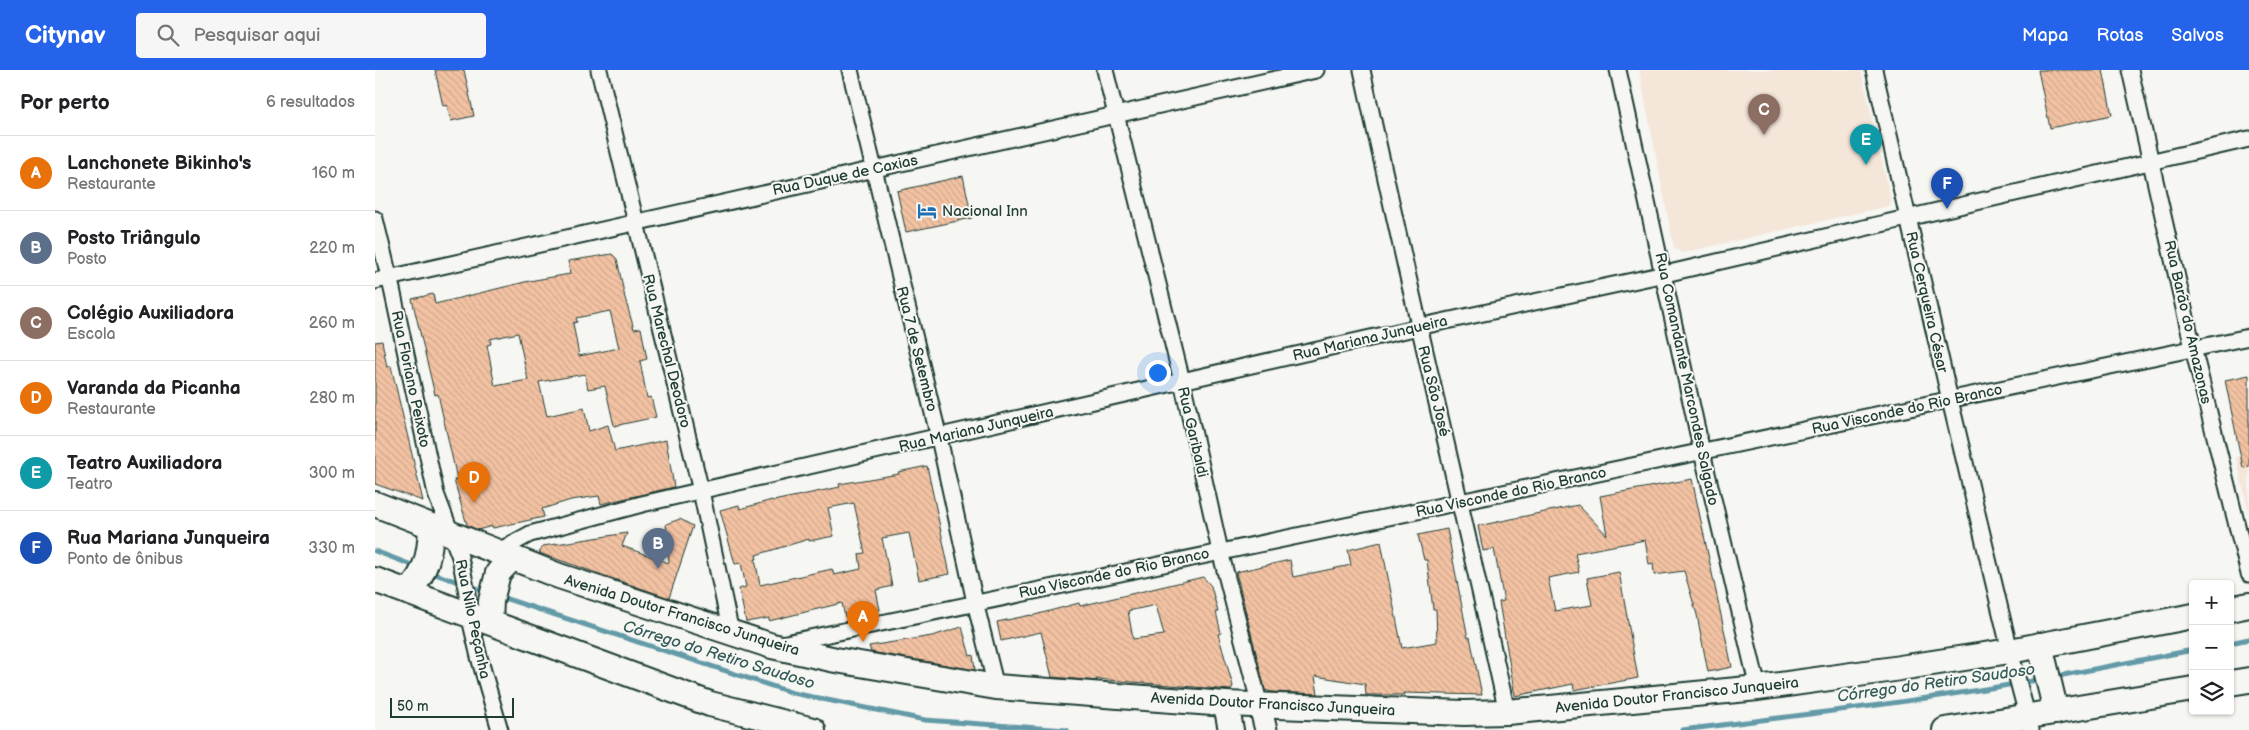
<!DOCTYPE html>
<html lang="pt">
<head>
<meta charset="utf-8">
<style>
  body { margin:0; font-family:"Balsamiq Sans",sans-serif; background:#f6f6f6; color:#202124 }
  .controls { position:absolute; right:15px; bottom:15px; display:grid; overflow:hidden; border-radius:5px; box-shadow:0 1px 4px #0004 }
  .controls button { width:45px; height:45px; display:grid; place-items:center; padding:0; border:0; border-bottom:1px solid #e0e0e0; background:#fff; color:#202124; font:25px sans-serif }
  .scale { position:absolute; left:15px; bottom:12px; width:124px; box-sizing:border-box; padding-left:5px; border:2px solid #1f3d34; border-top:0; font-size:14px; line-height:18px; white-space:nowrap; color:#1f3d34; -webkit-text-stroke:4px #f6f6f2; paint-order:stroke }
  .you { position:absolute; left:782px; top:302px; width:18px; height:18px; margin:-12px; border:4px solid #fff; border-radius:50%; background:#1a73e8; box-shadow:0 0 0 8px #1a73e833 }
  .badge { display:grid; place-items:center; width:32px; height:32px; border-radius:50%; background:#2563eb; color:#fff; font-size:16px; font-weight:700 }
  .pin { position:absolute; translate:-50% -41px; filter:drop-shadow(0 1px 2px #0008) }
  .pin::after { content:''; position:absolute; top:26px; width:18px; height:15px; background:inherit; clip-path:polygon(0 0,100% 0,50% 100%) }
  .list { margin:0; padding:0; list-style:none }
  h2 { display:flex; justify-content:space-between; align-items:center; height:65px; margin:0; padding:0 20px; font-size:21px }
  h2 small { font-size:16px; font-weight:400; color:#757577 }
  .list li { display:grid; grid-template-columns:32px 1fr auto; gap:15px; align-items:center; box-sizing:border-box; height:75px; padding:0 20px; border-top:1px solid #e0e0e0 }
  .list b { display:block; font-size:19px; white-space:nowrap }
  .list p { margin:0; font-size:16px; white-space:nowrap; color:#757577 }
  .list em { font-size:16px; font-style:normal; color:#757577 }
  .icon { flex:none; width:28px; height:28px; fill:none; stroke:currentColor; stroke-width:2; stroke-linecap:round; stroke-linejoin:round }
  .map { position:relative; flex:none; width:1874px; height:660px; overflow:hidden }
  header { display:flex; align-items:center; gap:30px; box-sizing:border-box; height:70px; padding:0 25px; background:#2563eb; color:#fff }
  header strong { font-size:24px }
  nav { display:flex; gap:28px; margin-inline-start:auto; font-size:18px }
  .search { width:350px; height:45px; background:#f6f6f6; display:flex; align-items:center; gap:12px; box-sizing:border-box; padding:0 18px; border-radius:5px; color:#757577; font-size:19px }
  main { display:flex }
  aside { flex:1; background:#fff }
  .map>svg:first-child { display:block }
  .built { fill:#f5e6da }
  .lines { fill:none; stroke-linecap:round; stroke-linejoin:round }
  .stream { stroke:#649aa7; stroke-width:5 }
  .building { fill:url(#building-back-hatch); stroke:#1f3d34; fill-rule:evenodd }
  .street-casing { stroke:#1f3d34; stroke-width:19 }
  .secondary-casing { stroke:#1f3d34; stroke-width:25 }
  .primary-casing { stroke:#1f3d34; stroke-width:28 }
  .street { stroke:#f6f6f2; stroke-width:15 }
  .secondary { stroke:#f6f6f2; stroke-width:21 }
  .primary { stroke:#f6f6f2; stroke-width:24 }
  .labels { text-anchor:middle; stroke-width:4; stroke-linejoin:round; paint-order:stroke }
  .street-label { font-size:15px; fill:#1f3d34; stroke:#f6f6f2 }
  .poi-label { font-size:15px; fill:#1f3d34; stroke:#f6f6f2; text-anchor:start }
  .water-label { font-size:16px; font-style:italic; fill:#365c5a; stroke:#f6f6f2 }
</style>
</head>
<body>
<header>
<strong>Citynav</strong>
<div class="search"><svg class="icon" aria-label="search" viewBox="0 0 24 24"><circle cx="10" cy="10" r="6"/><path d="M15 15l6 6"/></svg>Pesquisar aqui</div>
<nav><a>Mapa</a><a>Rotas</a><a>Salvos</a></nav>
</header>
<main>
<aside>
<h2>Por perto<small>6 resultados</small></h2>
<ul class="list">
<li><span class="badge" style="background:#e8710a">A</span><div><b>Lanchonete Bikinho's</b><p>Restaurante</p></div><em>160 m</em></li>
<li><span class="badge" style="background:#5c6f8a">B</span><div><b>Posto Triângulo</b><p>Posto</p></div><em>220 m</em></li>
<li><span class="badge" style="background:#8d6e63">C</span><div><b>Colégio Auxiliadora</b><p>Escola</p></div><em>260 m</em></li>
<li><span class="badge" style="background:#e8710a">D</span><div><b>Varanda da Picanha</b><p>Restaurante</p></div><em>280 m</em></li>
<li><span class="badge" style="background:#0f9aa8">E</span><div><b>Teatro Auxiliadora</b><p>Teatro</p></div><em>300 m</em></li>
<li><span class="badge" style="background:#1a4fb4">F</span><div><b>Rua Mariana Junqueira</b><p>Ponto de ônibus</p></div><em>330 m</em></li>
</ul>
</aside>
<div class="map">
<svg width="1874" height="660" viewBox="0 0 1874 660">
  <defs>
    <pattern id="building-back-hatch" width="6" height="6" patternUnits="userSpaceOnUse" patternTransform="scale(1.25)"><rect width="6" height="6" fill="#f3c2a3"/><path d="M-1 5l2 2M0 0l6 6M5-1l2 2" fill="none" stroke="#d0a88d"/></pattern>
  </defs>
  <rect width="100%" height="100%" fill="#f6f6f2"/>
  <filter id="ink" filterUnits="userSpaceOnUse"><feTurbulence type="fractalNoise" baseFrequency=".02" numOctaves="2"/><feDisplacementMap in="SourceGraphic" scale="10" xChannelSelector="R" yChannelSelector="G"/><feConvolveMatrix kernelMatrix="1 2 1 2 8 2 1 2 1" color-interpolation-filters="sRGB"/></filter>
  <g filter="url(#ink)">
    <g class="built">
      <path d="M1264,0h222l30,131 -3,5 -206,47 -8,-5z"/>
      <path d="M1874,384v59l-13,-56z"/>
    </g>
    <g class="lines">
      <g class="stream">
        <path d="M0,481l42,16"/>
        <path d="M54,502l58,20"/>
        <path d="M123,526l295,97 132,27 142,10"/>
        <path d="M1855,573l19,-4"/>
        <path d="M1678,607l140,-27"/>
        <path d="M1307,660c120,-15 241,-29 361,-51"/>
      </g>
    </g>
    <g class="building">
      <path d="M60,0h29l10,46 -23,5 -4,-16 -4,1z"/>
      <path d="M1663,0h65l9,45 -62,13z"/>
      <path d="M588,106l9,42 -66,14 -9,-41z"/>
      <path d="M237,184l5,5 8,39 9,31 7,-1 6,31 -7,2 7,37 4,-1 5,20 -42,9 -9,-40 -17,3 -3,-15 -46,8 8,34 37,-8 5,23 19,-6 7,26 51,-11 8,47 -73,17 -2,-8 -28,4 -29,9 2,8 -51,11 -1,-2 -14,4 -11,-5 -13,-45 3,-1 -19,-85 -3,1 -23,-96 21,-5 2,10 94,-23 41,-7 -2,-13zM235,241l9,37 -40,8 -6,-33 4,-1 -1,-4zM143,263l10,47 -33,6 -8,-41 4,-1 -1,-5z"/>
      <path d="M7,271l5,26 4,-1 32,135 -48,-17v-142z"/>
      <path d="M1874,305v92l-6,1 -18,-88z"/>
      <path d="M552,396l23,108 -31,6 -10,-47 -27,5 10,48 -16,4 4,20 -35,7 -3,-14 -73,18v-3l-23,4 -7,-33 7,-2 -5,-24 -6,1 -15,-54 19,-5 1,4 32,-9 1,1 67,-14 -1,-3 60,-10 -1,-2zM479,433l11,50 -6,1 2,15 -27,6 -2,-6 -72,16 -5,-26h2l-1,-4 53,-16v2l25,-5 -6,-28z"/>
      <path d="M1317,409l40,188 -24,5 -11,-57 -13,-44 -30,4 -1,-12 -4,1 -4,-24 -70,13 4,19 -31,6 7,33 37,-6 -5,-27 32,-6 19,106 -64,12 -1,-6 -58,12 -16,-94 5,-1 -10,-52 -11,2 -5,-25 100,-21 29,30 -7,-39z"/>
      <path d="M305,449l13,7 -24,72 -130,-45 4,-7 84,-13 -5,13 47,17 -3,-39z"/>
      <path d="M1072,459l21,109 2,-1 12,58 -78,-2 1,2h-39l-1,-11 -50,-8 3,18 -46,-2 -7,-2 -29,-118 54,-12 3,17 58,-12 -3,-15 33,-8 21,106 35,-6 -1,-33h-3l-6,-49h-3l-6,-25z"/>
      <path d="M828,507l8,9 7,26h-2l5,21 -3,1 15,52 -2,4 -135,-11 1,2 -45,-4 -11,-45 -40,9 -4,-19 34,-7v1l48,-13 1,3zM781,535l8,30 -31,4 -5,-28z"/>
      <path d="M587,557l8,29 3,-1 2,15 -104,-18 -2,-6 63,-10z"/>
    </g>
    <g class="lines">
      <g class="street-casing">
        <g id="street">
          <path d="M224,0l102,421 30,142"/>
          <path d="M475,0l89,368 36,164 21,85"/>
          <path d="M730,0l77,311 38,170 40,155"/>
          <path d="M987,0c46,214 98,428 145,642"/>
          <path d="M1243,0l84,382 56,236"/>
          <path d="M1499,0l76,330 60,251 21,79"/>
          <path d="M1755,0l63,278 56,226"/>
          <path d="M0,149l17,70 44,205 24,63 7,36 2,21 10,43 21,73"/>
          <path d="M0,211l941,-211"/>
          <path d="M122,482l33,-18 112,-30 790,-180 233,-50 584,-135"/>
          <path d="M406,574l1468,-307"/>
        </g>
      </g>
      <g class="secondary-casing">
        <path id="secondary" d="M885,636l6,24"/>
      </g>
      <g class="primary-casing">
        <g id="primary">
          <path d="M0,434l184,72 213,70 64,14 160,27 230,17 238,9 43,-1 251,-24 129,-18 123,-19 183,-35"/>
          <path d="M0,510l335,124 103,26"/>
          <path d="M33,522c19,-20 22,-39 23,-65"/>
          <path d="M1855,539l19,-4"/>
          <path d="M115,552l1,-21 7,-28 14,-15"/>
          <path d="M1665,575l16,67"/>
          <path d="M1855,613l19,-3"/>
          <path d="M851,634l5,26"/>
          <path d="M1570,660l248,-41"/>
        </g>
      </g>
      <use href="#street" class="street"/>
      <use href="#secondary" class="secondary"/>
      <use href="#primary" class="primary"/>
    </g>
  </g>
  <defs>
    <g id="hotel-bare" transform="scale(1.5)"><path d="M-6-4.5h1.5V1H6V5H4.5V3h-9V5H-6ZM-4 0a1.8 1.8 0 1 1 3.6 0ZM.5 0V-2.5h3Q6-2.5 6 0Z" fill="#1f6fb2" stroke="#f6f6f2" stroke-width="2.5" paint-order="stroke"/></g>
  </defs>
  <g fill-rule="evenodd">
    <use href="#hotel-bare" x="552" y="141"/>
  </g>
  <g class="labels">
    <g class="street-label">
      <text transform="translate(470 105) rotate(-12)" y="5">Rua Duque de Caxias</text>
      <text transform="translate(1552 232) rotate(77)" y="5">Rua Cerqueira César</text>
      <text transform="translate(1813 252) rotate(77)" y="5">Rua Barão do Amazonas</text>
      <text transform="translate(995 268) rotate(-13)" y="5">Rua Mariana Junqueira</text>
      <text transform="translate(542 279) rotate(76)" y="5">Rua 7 de Setembro</text>
      <text transform="translate(292 281) rotate(76)" y="5">Rua Marechal Deodoro</text>
      <text transform="translate(36 309) rotate(78)" y="5">Rua Floriano Peixoto</text>
      <text transform="translate(1312 309) rotate(78)" y="5">Rua Comandante Marcondes Salgado</text>
      <text transform="translate(1059 321) rotate(76)" y="5">Rua São José</text>
      <text transform="translate(1532 339) rotate(-12)" y="5">Rua Visconde do Rio Branco</text>
      <text transform="translate(601 359) rotate(-13)" y="5">Rua Mariana Junqueira</text>
      <text transform="translate(818 362) rotate(77)" y="5">Rua Garibaldi</text>
      <text transform="translate(1136 422) rotate(-12)" y="5">Rua Visconde do Rio Branco</text>
      <text transform="translate(739 503) rotate(-12)" y="5">Rua Visconde do Rio Branco</text>
      <text transform="translate(307 545) rotate(17)" y="5">Avenida Doutor Francisco Junqueira</text>
      <text transform="translate(98 549) rotate(78)" y="5">Rua Nilo Peçanha</text>
      <text transform="translate(1302 625) rotate(-6)" y="5">Avenida Doutor Francisco Junqueira</text>
      <text transform="translate(898 634) rotate(3)" y="5">Avenida Doutor Francisco Junqueira</text>
    </g>
    <g class="poi-label">
      <text x="567" y="146">Nacional Inn</text>
    </g>
    <g class="water-label">
      <text transform="translate(344 584) rotate(17)" y="6">Córrego do Retiro Saudoso</text>
      <text transform="translate(1561 612) rotate(-8)" y="6">Córrego do Retiro Saudoso</text>
    </g>
  </g>
</svg>
<div class="controls">
<button>+</button>
<button>−</button>
<button><svg class="icon" aria-label="layers" viewBox="0 0 24 24"><path d="M12 4l9 5-9 5-9-5zM3 14l9 5 9-5"/></svg></button>
</div>
<div class="scale">50 m</div>
<div class="you"></div>
<div class="pin badge" style="left:488px;top:572px;background:#e8710a">A</div>
<div class="pin badge" style="left:283px;top:499px;background:#5c6f8a">B</div>
<div class="pin badge" style="left:1389px;top:65px;background:#8d6e63">C</div>
<div class="pin badge" style="left:99px;top:433px;background:#e8710a">D</div>
<div class="pin badge" style="left:1491px;top:95px;background:#0f9aa8">E</div>
<div class="pin badge" style="left:1572px;top:139px;background:#1a4fb4">F</div>
</div>
</main>
</body>
</html>
